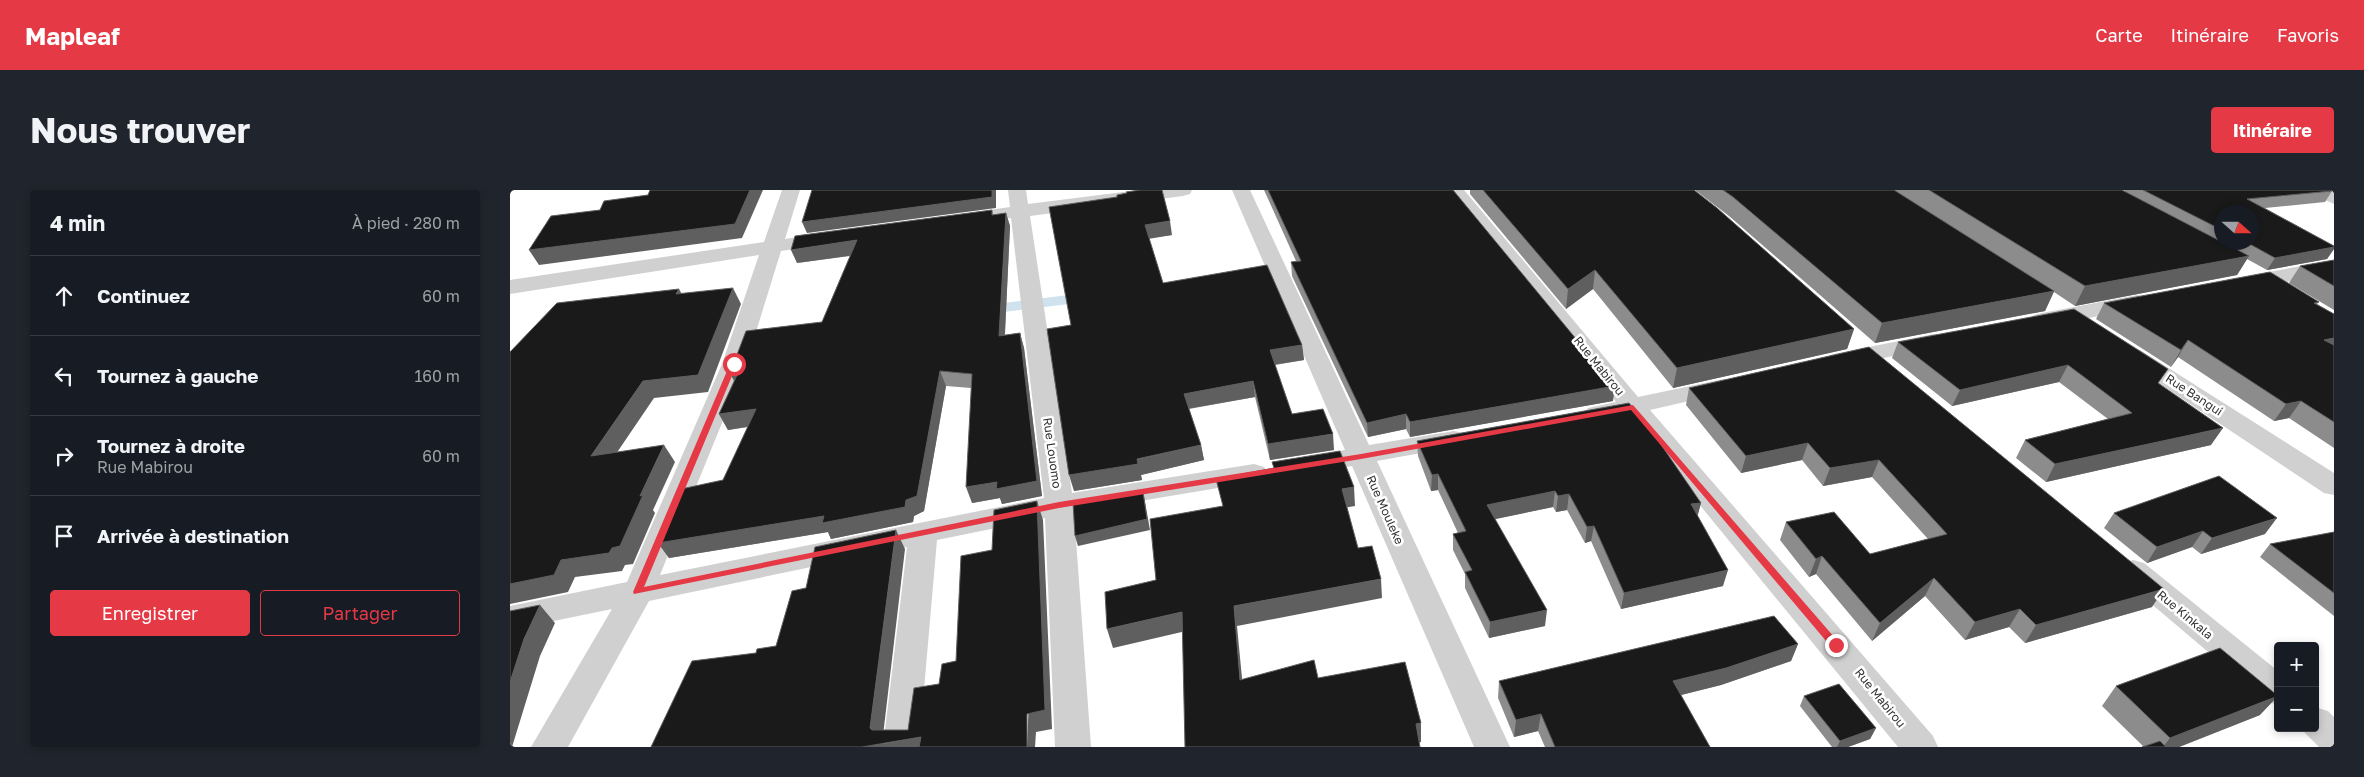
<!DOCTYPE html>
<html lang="fr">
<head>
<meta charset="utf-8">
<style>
  body { margin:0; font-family:"Golos Text",sans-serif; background:#20242c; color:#f1f3f6 }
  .controls { position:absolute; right:15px; bottom:15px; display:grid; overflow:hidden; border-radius:5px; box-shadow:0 2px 8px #0003 }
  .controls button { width:45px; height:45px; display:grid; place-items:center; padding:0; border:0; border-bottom:1px solid #363941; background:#171b24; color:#f1f3f6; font:25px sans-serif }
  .compass { position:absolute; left:1704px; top:15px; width:45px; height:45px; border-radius:50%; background:#171b24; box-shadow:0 2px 8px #0003; rotate:111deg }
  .stop { position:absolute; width:15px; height:15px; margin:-11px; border:4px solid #e63946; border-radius:50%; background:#fff }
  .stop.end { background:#e63946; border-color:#fff; box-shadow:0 1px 5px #0008 }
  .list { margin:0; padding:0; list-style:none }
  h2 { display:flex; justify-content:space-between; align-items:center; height:65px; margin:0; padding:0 20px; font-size:21px }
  h2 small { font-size:16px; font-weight:400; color:#9ea1a6 }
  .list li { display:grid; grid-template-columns:32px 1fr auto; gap:15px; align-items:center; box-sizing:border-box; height:80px; padding:0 20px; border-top:1px solid #363941 }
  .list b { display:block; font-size:19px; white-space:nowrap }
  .list p { margin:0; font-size:16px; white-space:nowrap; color:#9ea1a6 }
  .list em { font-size:16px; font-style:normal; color:#9ea1a6 }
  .actions { display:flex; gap:10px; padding:15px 20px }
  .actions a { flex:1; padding:11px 0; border:1px solid #e63946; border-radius:5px; text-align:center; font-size:18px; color:#e63946 }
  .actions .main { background:#e63946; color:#fff }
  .icon { flex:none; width:28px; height:28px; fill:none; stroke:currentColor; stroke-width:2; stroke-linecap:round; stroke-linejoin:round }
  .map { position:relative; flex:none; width:1824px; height:557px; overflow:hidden; border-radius:5px }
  header { display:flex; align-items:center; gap:30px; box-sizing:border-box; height:70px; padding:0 25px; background:#e63946; color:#fff }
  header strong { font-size:24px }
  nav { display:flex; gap:28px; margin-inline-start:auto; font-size:18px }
  .intro { display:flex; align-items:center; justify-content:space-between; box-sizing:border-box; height:120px; padding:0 30px }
  h1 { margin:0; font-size:35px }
  .button { padding:12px 22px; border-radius:5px; background:#e63946; color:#fff; font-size:18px; font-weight:700 }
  main { display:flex; gap:30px; padding:0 30px }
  aside { flex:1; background:#171b24; border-radius:5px; box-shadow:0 2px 8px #0003 }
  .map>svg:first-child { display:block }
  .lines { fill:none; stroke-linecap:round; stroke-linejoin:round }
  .stream { stroke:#cfe2ee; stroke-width:9 }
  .minor { fill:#d0d0d0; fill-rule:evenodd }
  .wall { fill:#8c8c8c; fill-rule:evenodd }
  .shaded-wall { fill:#5f5f5f }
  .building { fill:#1a1a1a; stroke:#5f5f5f }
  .route { fill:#e63946 }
  .labels { text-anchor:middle; stroke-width:5; stroke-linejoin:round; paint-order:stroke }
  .street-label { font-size:12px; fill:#333; stroke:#fff }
</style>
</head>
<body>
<header>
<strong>Mapleaf</strong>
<nav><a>Carte</a><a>Itinéraire</a><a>Favoris</a></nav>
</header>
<div class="intro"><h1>Nous trouver</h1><a class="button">Itinéraire</a></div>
<main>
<aside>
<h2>4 min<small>À pied · 280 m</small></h2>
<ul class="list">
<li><svg class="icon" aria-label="ahead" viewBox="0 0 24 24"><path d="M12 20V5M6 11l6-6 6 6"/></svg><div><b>Continuez</b></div><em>60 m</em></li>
<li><svg class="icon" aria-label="left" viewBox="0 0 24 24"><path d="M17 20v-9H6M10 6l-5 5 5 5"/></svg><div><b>Tournez à gauche</b></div><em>160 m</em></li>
<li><svg class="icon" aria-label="right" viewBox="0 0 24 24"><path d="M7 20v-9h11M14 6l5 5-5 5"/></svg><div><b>Tournez à droite</b><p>Rue Mabirou</p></div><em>60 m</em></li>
<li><svg class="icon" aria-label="arrive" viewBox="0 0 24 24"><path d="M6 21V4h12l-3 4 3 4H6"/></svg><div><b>Arrivée à destination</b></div></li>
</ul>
<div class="actions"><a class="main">Enregistrer</a><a>Partager</a></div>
</aside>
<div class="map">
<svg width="1824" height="557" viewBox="0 0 1824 557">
  <rect width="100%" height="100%" fill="#fff"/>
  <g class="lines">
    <path class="stream" d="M481,119l90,-11"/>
    <g class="minor">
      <path d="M272,0h18l-15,49 44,-7 7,2 3,4 -3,4 -7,2 -48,7 -35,113 -86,211 384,-77 -33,-280 -43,6 -7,-2 -3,-4 3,-4 49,-7 -2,-17h18l2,14 111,-14h53l-2,4 -7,2 -153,20 42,277 182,-29 10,3 4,6 -4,6 -10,3 -180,30 17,235h-36l-10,-229 -108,22 -18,207h-36l24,-200 -258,54 -81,146h-37l81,-138 -102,21v-24l117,-24 95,-218 37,-109 -249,39v-14l254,-38z"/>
      <path d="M722,0h18l119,255 85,-14 9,2 4,6 -4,6 -9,2 -77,14 133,286h-36l-122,-281 -45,8 -10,-3 -4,-6 4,-6 48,-9z"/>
      <path d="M935,0h19l174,207 86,-18 9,2 3,5 -3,5 -83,19 283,326 5,11h-40l-272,-332 -29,7 -9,-2 -4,-6 4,-6 28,-6z"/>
      <path d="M1799,0l25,1v13l-23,-10z"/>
      <path d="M1824,70v12l-92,19 -8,-2 -3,-5 3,-5 8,-2z"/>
      <path d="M1628,105l8,2 3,5 -3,5 -104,20 -8,-2 -3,-5 3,-5 8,-2z"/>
      <path d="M1424,144l8,2 4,5 -4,5 -103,21 -9,-2 -3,-5 3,-5 9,-2z"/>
      <path d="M1622,158l8,2 194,123v22l-10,-2 -200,-133 -4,-5 4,-5z"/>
      <path d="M1623,370l11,3 134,108v34l-12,-4 -144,-122 -4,-8 4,-8z"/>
      <path d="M1805,517l13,4 6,6v30h-15l-19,-19h15z"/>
    </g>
  </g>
  <g class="wall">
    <path d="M754,0h189l160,211 -203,36 -4,-8 -38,8 -76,-161 -1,-14 5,-1z"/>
    <path d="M960,0h224l160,139 -7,20 -174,39 -80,-99 -27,20 -96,-115z"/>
    <path d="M1185,0h427l2,1 1,-1h206l1,1 -7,11 -60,6 69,38v3l-7,10 -60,11 -20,-11 -10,16 -162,31 -21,-14 -9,19 -170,32 -146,-127zM1712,22l30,30h-30z"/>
    <path d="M607,7l55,38 -23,3 14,45 139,62 2,15 -29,5 17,49 42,36 -64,10 -15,-63 -66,12 12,36 3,15 -63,15 1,5 -68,11 -3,-166z"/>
    <path d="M482,20l1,5 13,-2 4,13 -5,109 15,-2 4,15 18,148 -40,8 -2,-6 -28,5 -1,-115 -25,-2 -22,125 -10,5 -1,6 -82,17 -3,-7 -159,26 -11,-15 65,-63 25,-53 -20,3 -9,-16 15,-33 -4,-8 92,-51 28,-66 -53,7z"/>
    <path d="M1824,70v50l-45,-27 11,-17z"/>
    <path d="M1809,112l-2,2 17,10v134l-45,-30 -15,3 -96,-64 -7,10 -75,-48 8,-16z"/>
    <path d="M1564,119l85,74 52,62 -165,37 -30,-24 9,-18 83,-21 -49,-37 -107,24 -60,-48 6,-16z"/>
    <path d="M1359,157l283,260 -127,36 -16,-16 -44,13 -40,-44 -53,45 -56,-67 -7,3 -29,-37 6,-18 84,32 58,-15 -56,-62 -49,9 -21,-26 -61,13 -55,-68 3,-17z"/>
    <path d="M907,251l284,62 -4,13 26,70 -102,23 -30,-68 -6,2 -18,-33 -11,2 -3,-5 -58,12 50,107 -56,12 -24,-50v-14l-12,-24v-16l5,-1 -20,-43 -7,1 -13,-35z"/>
    <path d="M1604,323l151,21 -64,20 -9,-7 -45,16 -43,-35z"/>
    <path d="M1824,342v84l-74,-59 10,-13z"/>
    <path d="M1288,454l-7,17 -70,24 -40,10 29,52h-165l-7,-16 -24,6 -16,-39 1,-17z"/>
    <path d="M1606,496l144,29 -81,32h-35l-42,-41z"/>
    <path d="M1294,506l72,32 -6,11 -22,8h-16l-32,-41z"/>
  </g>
  <g class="shaded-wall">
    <path d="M240,0h13l-21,48 -203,27 -10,-15z"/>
    <path d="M482,0h4v18l-189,25 -5,-11z"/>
    <path d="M496,23l4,13 -6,125 -5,-15z"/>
    <path d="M660,31l2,14 -24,4 -3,-14z"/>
    <path d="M347,50l5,14 -65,9 -6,-13z"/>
    <path d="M1824,57v2l-7,10 -60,11 8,-12z"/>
    <path d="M1739,66l-12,19 -162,31 10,-20z"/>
    <path d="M1085,80l-2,19 -27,20 2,-20z"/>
    <path d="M223,98l8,16 -33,88 -54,6 -51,75 -12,-17 52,-75z"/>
    <path d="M169,99l9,16 -12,-11z"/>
    <path d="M1544,101l-9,20 -170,32 7,-20z"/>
    <path d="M1344,139l-7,20 -174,39 4,-20z"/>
    <path d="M510,143l4,15 18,148 -40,8 -2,-6 -28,5 -6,-16z"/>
    <path d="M1824,148v14l-10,-12z"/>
    <path d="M1678,150l-10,17 -7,10 10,-17z"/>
    <path d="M792,155l2,15 -32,5 -2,-15z"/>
    <path d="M1558,175l-9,17 -107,24 8,-16z"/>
    <path d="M430,181l6,15 -22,125 -10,5 -1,6 -82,17 -3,-7 -159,26 -11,-15 248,-43z"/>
    <path d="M220,183h8v15z"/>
    <path d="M743,191l2,16 -69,12 -2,-15z"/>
    <path d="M1105,196l-2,15 -203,36v-15z"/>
    <path d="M1791,211l-12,17 -15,3 12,-17z"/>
    <path d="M246,219l8,15 -36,6 -9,-16z"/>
    <path d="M896,224v15l-38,8 -1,-14z"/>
    <path d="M1713,238l-12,17 -165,37 9,-18z"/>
    <path d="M823,244l1,16 -64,10 -2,-16z"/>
    <path d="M1298,253l-6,17 -61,13 5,-17z"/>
    <path d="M154,255l11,17 -22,48 2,3 -22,51 -8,1 -3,6 -47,6 -7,15 -58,12v-20l51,-24 51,-12 28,-52z"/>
    <path d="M691,255l3,15 -63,15 1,5 -68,11 -5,-16z"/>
    <path d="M1369,270l-7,17 -49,9 7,-18z"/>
    <path d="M928,284v16l-7,1 1,-16z"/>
    <path d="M844,297l1,19 -12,2 -1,-19z"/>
    <path d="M1045,301l-2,16 -67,14 1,-16z"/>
    <path d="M633,302l2,10 5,28 -72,16 -3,-10z"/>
    <path d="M1059,304l-2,16 -11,2 2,-16z"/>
    <path d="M527,311l6,19 9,209 -16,3 -1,15h-8z"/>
    <path d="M1191,313l-4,15 -6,-14z"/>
    <path d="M1767,328l-12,16 -64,20 11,-16z"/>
    <path d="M1084,336l-3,15 -6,2 2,-16z"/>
    <path d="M386,340l9,19 -23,195 39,-7 5,10h-64l8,-19z"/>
    <path d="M1693,341l-11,16 -45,16 10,-16z"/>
    <path d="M1312,366l-6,18 -7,3 7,-18z"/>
    <path d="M1218,380l-5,16 -102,23 3,-16z"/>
    <path d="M1424,388l-9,18 -53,45 8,-18z"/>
    <path d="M871,389l1,19 -145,28 7,73 -4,-19 -6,-74z"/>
    <path d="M1654,399l-12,18 -127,36 11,-18z"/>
    <path d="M30,415l15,18 -15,33 -28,91h-2v-65l14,-43z"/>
    <path d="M1510,419l-11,18 -44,13 10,-18z"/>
    <path d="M1037,420l-2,16 -56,12 1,-16z"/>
    <path d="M672,422l4,19 -73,17 -6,-19z"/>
    <path d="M1288,454l-7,17 -70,24 -52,13 4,-17z"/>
    <path d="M1768,506l-18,19 -81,32h-16l7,-9z"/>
    <path d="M1031,524l-3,17 -24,6 2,-17z"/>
    <path d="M911,533v19l-5,1v-19z"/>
    <path d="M1366,538l-6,11 -22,8h-11l3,-6z"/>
  </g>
  <g class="building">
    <path d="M140,0h100l-15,34 -206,26 22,-34 49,-6 4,-9 44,-6z"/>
    <path d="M302,0h180v7l-190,25z"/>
    <path d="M630,0h22l8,31 -25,4 18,58 104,-18 35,80 -32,5 22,64 31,-5 10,25 -65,10 -15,-63 -69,13 17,51 -64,14 1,5 -69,11 -22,-146 24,-4 -22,-118 68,-10v-2l10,-2 -1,-1z"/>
    <path d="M758,0h185l162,196 -205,36 -4,-8 -39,9 -76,-161 10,-1z"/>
    <path d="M973,0h211l23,18 137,121 -177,39 -82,-98 -27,19z"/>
    <path d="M1213,0h171l160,101 -172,32 -149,-126z"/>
    <path d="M1419,0h193l100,52h1l26,14 -164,30z"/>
    <path d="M1633,0h188l1,1 -85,8 87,47v1l-59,11 -29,-16h6v-30h-30v18z"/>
    <path d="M482,20v5l14,-2 -7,123 21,-3 17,148 -41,8 1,-7 -31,5 6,-113 -32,-3 -23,125 -11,4 -1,7 -83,16 2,-7 -166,27 23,-54 42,-9 33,-71 -37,5 19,-41h-8l16,-42 76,-9 35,-82 -66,10 4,-14z"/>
    <path d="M1824,70v26l-34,-20z"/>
    <path d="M1760,82l49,30 -5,1 20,11v24l-10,2 10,5v77l-33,-21 -15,3 -98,-64 -7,10 -77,-47z"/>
    <path d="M223,98l-35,87 -55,6 -52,75 73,-11 -24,51 3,-1 -23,51 -8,2 -3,5 -48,7 -7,15 -44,9v-232l47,-49 122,-14 -3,5z"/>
    <path d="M1564,119l94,60 -10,14 65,45 -168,36 -30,-24 107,-27 -64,-48 -108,25 -62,-48z"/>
    <path d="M1359,157l295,242 -128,36 -16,-16 -45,13 -41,-44 -54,45 -58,-67 -6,3 -30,-37 48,-10 36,42 77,-20 -68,-74 -49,8 -22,-25 -62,13 -57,-68z"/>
    <path d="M1119,213l22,27 50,73 -10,1 37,66 -104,23 -30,-67 -7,1 -18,-33 -11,2 -3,-5 -68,14 60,105 -57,12 -25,-50 7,-2 -19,-36 13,-3 -28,-57 -6,1 -15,-34z"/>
    <path d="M830,261l14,36 -12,2 16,59 14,-2 9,33 -147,27 6,74 74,-20 4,18 87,-16 16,61 -5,1 4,23h-235l-3,-135 -75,17 -2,-37 51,-12 -6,-61 73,-13 -7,-27 58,-11 -2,-6z"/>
    <path d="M1709,286l58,42 -65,20 -9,-7 -46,16 -43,-34z"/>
    <path d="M633,302l4,27 -72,17 -2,-33z"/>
    <path d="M527,311l8,209 -18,4v33h-108l2,-10 -59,10h-211l41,-86 64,-8 1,-4 19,-3 16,-55 14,-3 9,-41 81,-17 -26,198 2,2h36l6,-42 25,-4 3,-20 14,-3 5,-105 31,-6 2,-40z"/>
    <path d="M1824,342v61l-64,-49z"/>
    <path d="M30,415l-16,34 -14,43v-71z"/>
    <path d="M1264,426l24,28 -72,24 -53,13 37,66h-155l-14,-33 -25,6 -17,-39z"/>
    <path d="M1710,458l58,48 -108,42 -54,-52z"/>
    <path d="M1329,494l37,44 -36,13 -36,-45z"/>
    <path d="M1650,551l6,6h-24z"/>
  </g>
  <path class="route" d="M224,172l3,2 -93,223 415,-85 302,-48 272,-49 208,240 -2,3h-7l-201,-238 -270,49 -302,49 -425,86 -1,-2 97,-228z"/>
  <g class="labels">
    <g class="street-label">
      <text transform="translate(1089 176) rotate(51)" y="4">Rue Mabirou</text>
      <text transform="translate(1684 205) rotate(33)" y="4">Rue Bangui</text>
      <text transform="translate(542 263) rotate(82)" y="4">Rue Louomo</text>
      <text transform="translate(875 320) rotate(66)" y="4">Rue Mouleke</text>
      <text transform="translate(1675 425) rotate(40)" y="4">Rue Kinkala</text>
      <text transform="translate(1370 508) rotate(51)" y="4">Rue Mabirou</text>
    </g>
  </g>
</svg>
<div class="controls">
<button>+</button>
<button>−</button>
</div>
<svg class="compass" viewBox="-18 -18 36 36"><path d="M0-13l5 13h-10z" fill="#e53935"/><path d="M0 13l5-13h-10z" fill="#9ea1a6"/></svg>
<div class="stop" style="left:224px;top:174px"></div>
<div class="stop end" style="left:1326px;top:455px"></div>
</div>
</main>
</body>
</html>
